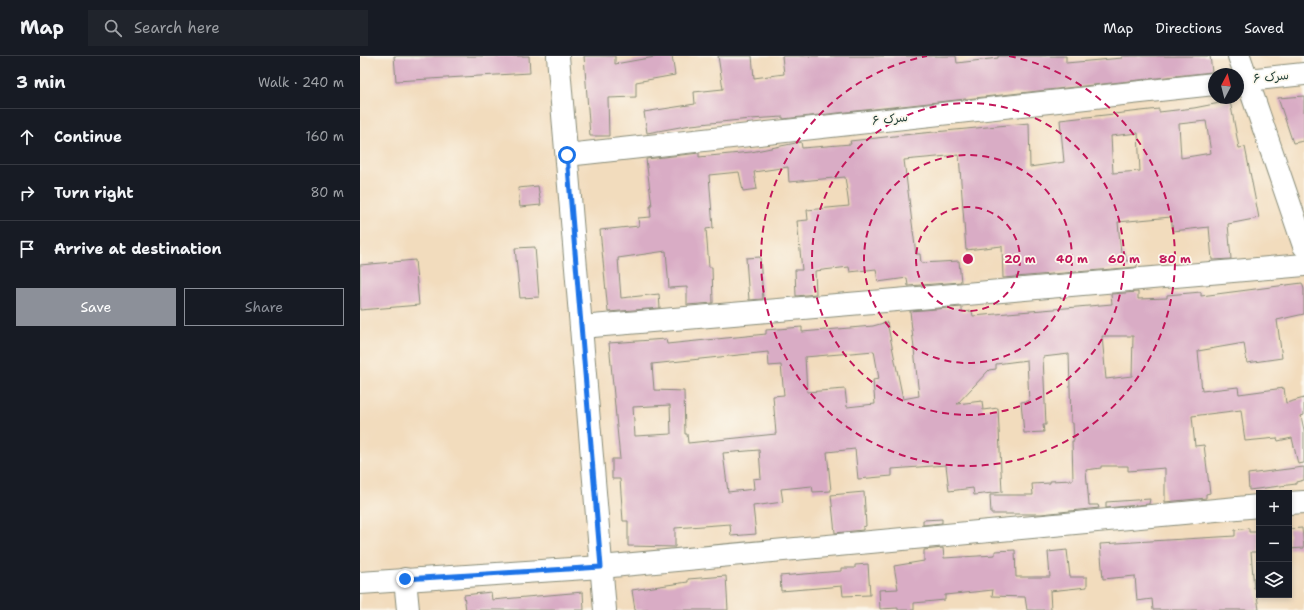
<!DOCTYPE html>
<html lang="en">
<head>
<meta charset="utf-8">
<style>
  body { margin:0; font-family:"Shantell Sans","Playpen Sans Arabic",sans-serif; background:#20242c; color:#f1f3f6 }
  .controls { position:absolute; right:12px; bottom:12px; display:grid; overflow:hidden; border-radius:0px; box-shadow:0 2px 6px #0003 }
  .controls button { width:36px; height:36px; display:grid; place-items:center; padding:0; border:0; border-bottom:1px solid #363941; background:#171b24; color:#f1f3f6; font:20px sans-serif }
  .compass { position:absolute; left:848px; top:12px; width:36px; height:36px; border-radius:50%; background:#171b24; box-shadow:0 2px 6px #0003; rotate:7deg }
  .stop { position:absolute; width:12px; height:12px; margin:-9px; border:3px solid #1a73e8; border-radius:50%; background:#fff }
  .stop.end { background:#1a73e8; border-color:#fff; box-shadow:0 1px 4px #0008 }
  .list { margin:0; padding:0; list-style:none }
  h2 { display:flex; justify-content:space-between; align-items:center; height:52px; margin:0; padding:0 16px; font-size:17px }
  h2 small { font-size:13px; font-weight:400; color:#9ea1a6 }
  .list li { display:grid; grid-template-columns:26px 1fr auto; gap:12px; align-items:center; box-sizing:border-box; height:56px; padding:0 16px; border-top:1px solid #363941 }
  .list b { display:block; font-size:15px; white-space:nowrap }
  .list em { font-size:13px; font-style:normal; color:#9ea1a6 }
  .actions { display:flex; gap:8px; padding:12px 16px }
  .actions a { flex:1; padding:9px 0; border:1px solid #8c9099; border-radius:0px; text-align:center; font-size:14px; color:#8c9099 }
  .actions .main { background:#8c9099; color:#fff }
  .icon { flex:none; width:22px; height:22px; fill:none; stroke:currentColor; stroke-width:2; stroke-linecap:round; stroke-linejoin:round }
  .map { position:relative; flex:none; width:944px; height:554px; overflow:hidden }
  header { display:flex; align-items:center; gap:24px; box-sizing:border-box; height:56px; padding:0 20px; background:#171b24; border-bottom:1px solid #363941 }
  header strong { font-size:19px }
  nav { display:flex; gap:22px; margin-inline-start:auto; font-size:14px }
  .search { width:280px; height:36px; background:#20242c; display:flex; align-items:center; gap:10px; box-sizing:border-box; padding:0 14px; border-radius:0px; color:#9ea1a6; font-size:15px }
  main { display:flex }
  aside { flex:1; background:#171b24 }
  .map>svg:first-child { display:block }
  .building { fill:#d9acc5; fill-rule:evenodd }
  .lines { fill:none; stroke-linecap:round; stroke-linejoin:round }
  .minor-casing { stroke:#888c78; stroke-width:24 }
  .minor { stroke:#fff; stroke-width:22 }
  .route { stroke:#1a73e8; stroke-width:5 }
  .ring { fill:none; stroke:#c2185b; stroke-width:2; stroke-dasharray:7 5 }
  .labels { text-anchor:middle; stroke-width:3.5; stroke-linejoin:round; paint-order:stroke }
  .street-label { font-size:12px; fill:#1f3d34; stroke:#fbf7ec }
  .centre { fill:#c2185b; stroke:#fbf7ec; stroke-width:2 }
  .ring-label { font-size:12px; text-anchor:middle; font-weight:bold; fill:#c2185b; stroke:#fbf7ec; stroke-width:3.5; stroke-linejoin:round; paint-order:stroke }
</style>
</head>
<body>
<header>
<strong>Map</strong>
<div class="search"><svg class="icon" aria-label="search" viewBox="0 0 24 24"><circle cx="10" cy="10" r="6"/><path d="M15 15l6 6"/></svg>Search here</div>
<nav><a>Map</a><a>Directions</a><a>Saved</a></nav>
</header>
<main>
<aside>
<h2>3 min<small>Walk · 240 m</small></h2>
<ul class="list">
<li><svg class="icon" aria-label="ahead" viewBox="0 0 24 24"><path d="M12 20V5M6 11l6-6 6 6"/></svg><div><b>Continue</b></div><em>160 m</em></li>
<li><svg class="icon" aria-label="right" viewBox="0 0 24 24"><path d="M7 20v-9h11M14 6l5 5-5 5"/></svg><div><b>Turn right</b></div><em>80 m</em></li>
<li><svg class="icon" aria-label="arrive" viewBox="0 0 24 24"><path d="M6 21V4h12l-3 4 3 4H6"/></svg><div><b>Arrive at destination</b></div></li>
</ul>
<div class="actions"><a class="main">Save</a><a>Share</a></div>
</aside>
<div class="map">
<svg width="944" height="554" viewBox="0 0 944 554">
  <rect width="100%" height="100%" fill="#fbf7ec"/>
  <filter id="ink" filterUnits="userSpaceOnUse"><feTurbulence type="fractalNoise" baseFrequency=".025" numOctaves="2"/><feDisplacementMap in="SourceGraphic" scale="8" xChannelSelector="R" yChannelSelector="G"/><feConvolveMatrix kernelMatrix="1 2 1 2 8 2 1 2 1" color-interpolation-filters="sRGB"/></filter>
  <filter id="wash" filterUnits="userSpaceOnUse"><feTurbulence type="fractalNoise" baseFrequency=".012" numOctaves="4" result="noise"/><feDisplacementMap in="SourceGraphic" scale="16" xChannelSelector="R" yChannelSelector="G"/><feGaussianBlur stdDeviation="0.9" result="paint"/><feColorMatrix in="noise" values="0 0 0 0 0 0 0 0 0 0 0 0 0 0 0 0 0 1.4 0 .05"/><feComposite in="paint" operator="in"/></filter>
  <g filter="url(#wash)">
    <rect width="100%" height="100%" fill="#f2dcbd"/>
    <g id="blocks">
      <g class="building">
        <path d="M34,0h135l1,17 -134,8z"/>
        <path d="M224,0h31v8l45,-8h12l3,19 -39,7v15l-28,1 1,38h-19z"/>
        <path d="M358,0h34l2,22 30,-4 -2,-18h174l1,7 41,-5v-2h68v7l56,-5v-2h88l2,16 -429,47v-2l-33,2 -59,6 -44,8 -3,-21 51,-8 -1,-12 29,-3z"/>
        <path d="M944,40v45l-11,2 -15,-45z"/>
        <path d="M870,45l9,47 6,-1 14,71 -31,6 3,35 -19,1 -3,-33 -36,4 -2,-14 -53,5 3,31h4l1,8 11,-1v7l-134,11 -1,-32 -36,4 -7,-95 -55,5 12,94h4l1,9 38,-2 2,21 -53,4 -1,-8 -29,4 -2,-13 -26,3 -1,-5 -34,4 1,23 -20,2 -1,-26h7l-5,-49 11,-1 -1,-10 42,-4 -4,-29 -56,5 -1,-15 -34,5 3,17 -14,2 -4,-19 -30,3 4,53 -7,1 3,38h3l1,36 -26,2v-18l-18,1 -3,-37 -48,7 3,40 38,-4 1,14 -52,4 -8,-82 39,-4 -1,-8 13,-1 -1,-11h2l-6,-47 53,-6v4l52,-5 50,-10 1,6 49,-4 -1,-3 53,-6 126,-12 1,44 34,-5 -4,-42 99,-11v3l35,-4zM846,65l5,32 -30,5 -2,-34zM778,77l2,38 -27,2 -2,-37z"/>
        <path d="M178,130l3,19 -21,2 -2,-19z"/>
        <path d="M175,191l4,50 -19,1 -5,-50z"/>
        <path d="M400,201l3,42 -14,1 -3,-42z"/>
        <path d="M55,204l4,45 -59,5v-45z"/>
        <path d="M942,227l2,6v25l-27,6 5,38 -35,5 -3,-20 -46,8 4,40 36,-4 1,7 45,-6 2,15 18,-5v17l-3,1 3,14v33l-6,1 -6,-26 -14,3 -1,-3 -32,3 -4,-31 -49,6 3,30 9,-1 6,48 -4,1v4l-41,4v-34l-37,3v-5h-27v2l-15,2 3,35h9l1,3 -58,6h-50l-1,-19h43l-1,-11 18,-1v-2l23,-1 -1,-39h2l-1,-18h-2l-2,-69 -26,3 3,68h-3l1,7 -20,1 -3,-31 8,-1 -2,-41 -31,4v5l-7,1 -32,34 25,-3 1,9 15,-2 4,84 -28,3 -1,-7 -24,3 -3,-26 -54,4v7l-34,3 -3,-30 -28,3 4,39 -18,1 -1,-6 -31,3 2,13 -30,4 3,28 -25,2 -1,-12 -55,4v19l-47,-1v-25h-5l-3,-42h-8v-20h8l-11,-116 57,-4 1,5 99,-10v-4l36,-3v5l71,-6 14,-4 16,77 16,-3 -9,-85 52,-4v5l10,-1 1,5 139,-12 -1,-10 27,-2v7l29,-1v-3l34,-3v4zM742,280h31l-1,40 -26,3zM514,295l5,28 -6,1 2,24 -28,3 -2,-18 -38,3 -2,-35zM408,296l1,14 12,-1 3,30 -11,1 3,38 -88,9 -1,-9h-2l-1,-43 -30,-1 -2,-26zM310,349l1,29 -36,2 -2,-29zM399,394l2,28 -8,1 1,10 -26,3 -5,-39z"/>
        <path d="M944,411v13l-8,2v2l-47,6 -1,-16z"/>
        <path d="M504,436l2,34 -3,1v3l-28,3 -4,-38z"/>
        <path d="M790,443l-1,5 -43,4v-6z"/>
        <path d="M582,463v4l-19,2v-5z"/>
        <path d="M889,472v4h10v20h-8l3,36h2l3,22h-106l-1,-11 -15,2 -2,-25 -32,3 -3,-35 135,-8v-6z"/>
        <path d="M942,472l2,20 -15,1v-20z"/>
        <path d="M583,492l1,10 51,-3v-4l20,-1 1,27h34l-2,-25 19,-2 3,27h17v10l-37,4 1,19h-24l-2,-13 -33,-1 1,-6 -48,5v5l-31,3v7h-16v-2l-18,1 -1,-19 19,-1 -4,-23 30,-5v-11z"/>
        <path d="M508,508l2,31 -27,1 -1,-10 -61,5 -1,-15 61,-5v-3h14v-3z"/>
        <path d="M366,520l2,34h-93l-3,-20 56,-8v-3z"/>
        <path d="M131,536l1,8 91,-8 1,18h-118l-2,-15z"/>
      </g>
    </g>
  </g>
  <g filter="url(#ink)">
    <use href="#blocks" fill-opacity="0" stroke="#888c78" stroke-width="1"/>
    <g class="lines">
      <g class="minor-casing">
        <g id="minor">
          <path d="M198,0l47,554"/>
          <path d="M879,0l65,190"/>
          <path d="M878,25l66,-7"/>
          <path d="M207,99l647,-71"/>
          <path d="M221,271l723,-62"/>
          <path d="M929,447l15,-1"/>
          <path d="M45,523l3,31"/>
          <path d="M0,527l241,-16 658,-61"/>
        </g>
      </g>
      <use href="#minor" class="minor"/>
    </g>
  </g>
  <g class="lines" filter="url(#ink)">
    <path class="route" d="M45,523l196,-12 -34,-412"/>
  </g>
  <g class="ring">
    <circle cx="608" cy="203" r="52"/>
    <circle cx="608" cy="203" r="104"/>
    <circle cx="608" cy="203" r="156"/>
    <path d="M649 0A207 207 0 1 1 567 0"/>
  </g>
  <g class="labels">
    <g class="street-label">
      <text transform="translate(911 21) rotate(-6)" y="4">سرک ۶</text>
      <text transform="translate(530 63) rotate(-6)" y="4">سرک ۶</text>
    </g>
  </g>
  <circle cx="608" cy="203" r="6" class="centre"/>
  <g class="ring-label">
    <text x="660" y="207">20 m</text>
    <text x="712" y="207">40 m</text>
    <text x="764" y="207">60 m</text>
    <text x="815" y="207">80 m</text>
  </g>
</svg>
<div class="controls">
<button>+</button>
<button>−</button>
<button><svg class="icon" aria-label="layers" viewBox="0 0 24 24"><path d="M12 4l9 5-9 5-9-5zM3 14l9 5 9-5"/></svg></button>
</div>
<svg class="compass" viewBox="-18 -18 36 36"><path d="M0-13l5 13h-10z" fill="#e53935"/><path d="M0 13l5-13h-10z" fill="#9ea1a6"/></svg>
<div class="stop" style="left:207px;top:99px"></div>
<div class="stop end" style="left:45px;top:523px"></div>
</div>
</main>
</body>
</html>
